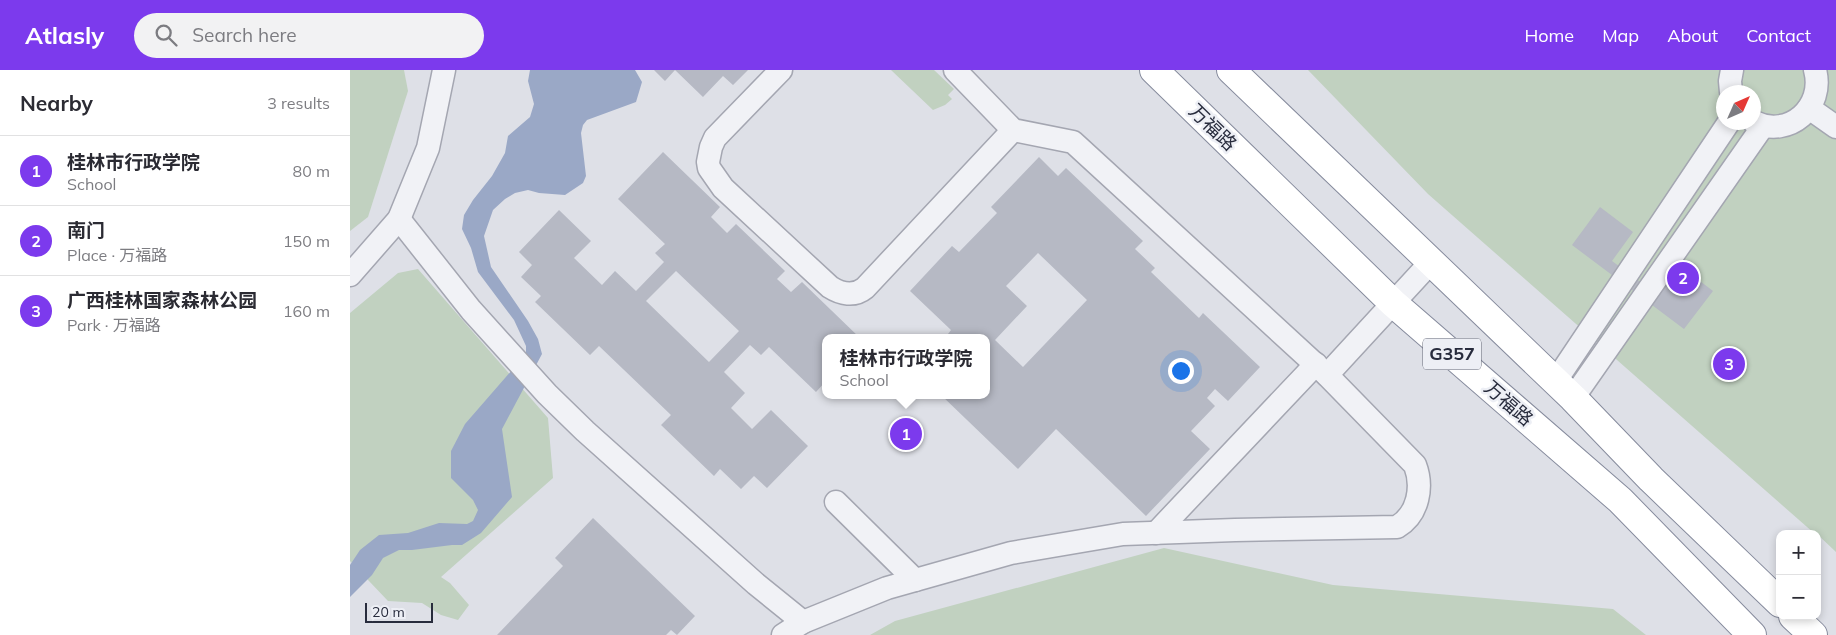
<!DOCTYPE html>
<html lang="en">
<head>
<meta charset="utf-8">
<style>
  body { margin:0; font-family:Mulish,"Noto Sans SC",sans-serif; background:#f2f2f3; color:#2b2b33 }
  .controls { position:absolute; right:15px; bottom:15px; display:grid; overflow:hidden; border-radius:10px; box-shadow:0 2px 8px #0003 }
  .controls button { width:45px; height:45px; display:grid; place-items:center; padding:0; border:0; border-bottom:1px solid #e1e1e2; background:#fff; color:#2b2b33; font:25px sans-serif }
  .compass { position:absolute; left:1366px; top:15px; width:45px; height:45px; border-radius:50%; background:#fff; box-shadow:0 2px 8px #0003; rotate:45deg }
  .scale { position:absolute; left:15px; bottom:12px; width:68px; box-sizing:border-box; padding-left:5px; border:2px solid #282c3d; border-top:0; font-size:14px; line-height:18px; white-space:nowrap; color:#282c3d; -webkit-text-stroke:4px #edeff5; paint-order:stroke }
  .you { position:absolute; left:830px; top:300px; width:18px; height:18px; margin:-12px; border:4px solid #fff; border-radius:50%; background:#1a73e8; box-shadow:0 0 0 8px #1a73e833 }
  .badge { display:grid; place-items:center; width:32px; height:32px; border-radius:50%; background:#7c3aed; color:#fff; font-size:16px; font-weight:700 }
  .pin { position:absolute; translate:-50% -50%; border:2px solid #fff; box-shadow:0 1px 5px #0006 }
  .popup { position:absolute; left:472px; top:264px; width:168px; height:65px; box-sizing:border-box; display:grid; place-content:center; border-radius:10px; background:#fff; filter:drop-shadow(0 1px 4px #0005); font-size:16px; white-space:nowrap; color:#7c7c81 }
  .popup b { font-size:19px; color:#2b2b33 }
  .popup::after { content:''; position:absolute; left:50%; top:100%; margin-left:-10px; border:10px solid transparent; border-top-color:#fff }
  .list { margin:0; padding:0; list-style:none }
  h2 { display:flex; justify-content:space-between; align-items:center; height:65px; margin:0; padding:0 20px; font-size:21px }
  h2 small { font-size:16px; font-weight:400; color:#7c7c81 }
  .list li { display:grid; grid-template-columns:32px 1fr auto; gap:15px; align-items:center; box-sizing:border-box; height:70px; padding:0 20px; border-top:1px solid #e1e1e2 }
  .list b { display:block; font-size:19px; white-space:nowrap }
  .list p { margin:0; font-size:16px; white-space:nowrap; color:#7c7c81 }
  .list em { font-size:16px; font-style:normal; color:#7c7c81 }
  .icon { flex:none; width:28px; height:28px; fill:none; stroke:currentColor; stroke-width:2; stroke-linecap:round; stroke-linejoin:round }
  .map { position:relative; flex:none; width:1486px; height:565px; overflow:hidden }
  header { display:flex; align-items:center; gap:30px; box-sizing:border-box; height:70px; padding:0 25px; background:#7c3aed; color:#fff }
  header strong { font-size:24px }
  nav { display:flex; gap:28px; margin-inline-start:auto; font-size:18px }
  .search { width:350px; height:45px; background:#f2f2f3; display:flex; align-items:center; gap:12px; box-sizing:border-box; padding:0 18px; border-radius:28px; color:#7c7c81; font-size:19px }
  main { display:flex }
  aside { flex:1; background:#fff }
  .map>svg:first-child { display:block }
  .green { fill:#c1d1c0; fill-rule:evenodd }
  .water { fill:#9aa8c6 }
  .building { fill:#b6b9c4; fill-rule:evenodd }
  .lines { fill:none; stroke-linecap:round; stroke-linejoin:round }
  .minor-casing { stroke:#a4a6b1; stroke-width:25 }
  .highway-casing { stroke:#868b9d; stroke-width:30 }
  .minor { stroke:#f1f2f6; stroke-width:22 }
  .highway { stroke:#fff; stroke-width:28 }
  .labels { text-anchor:middle; stroke-width:5; stroke-linejoin:round; paint-order:stroke }
  .shield { fill:#edeff5; stroke:#636674; stroke-width:1 }
  .shield-label { font-size:18px; font-weight:bold; fill:#282c3d }
  .street-label { font-size:19px; fill:#282c3d; stroke:#edeff5 }
</style>
</head>
<body>
<header>
<strong>Atlasly</strong>
<div class="search"><svg class="icon" aria-label="search" viewBox="0 0 24 24"><circle cx="10" cy="10" r="6"/><path d="M15 15l6 6"/></svg>Search here</div>
<nav><a>Home</a><a>Map</a><a>About</a><a>Contact</a></nav>
</header>
<main>
<aside>
<h2>Nearby<small>3 results</small></h2>
<ul class="list">
<li><span class="badge">1</span><div><b>桂林市行政学院</b><p>School</p></div><em>80 m</em></li>
<li><span class="badge">2</span><div><b>南门</b><p>Place · 万福路</p></div><em>150 m</em></li>
<li><span class="badge">3</span><div><b>广西桂林国家森林公园</b><p>Park · 万福路</p></div><em>160 m</em></li>
</ul>
</aside>
<div class="map">
<svg width="1486" height="565" viewBox="0 0 1486 565">
  <rect width="100%" height="100%" fill="#dee0e7"/>
  <g class="green">
    <path d="M0,0h54l4,21 -40,126 -18,14z"/>
    <path d="M541,0h43l20,19 -6,6 4,4 -7,6 -12,5z"/>
    <path d="M958,0h528v482l-19,-18h-2l-387,-340zM1374,22h30v30h-30z"/>
    <path d="M68,199l130,149 5,60 -112,99 9,6 19,22 -11,15 -17,-5 -19,-12 -34,-2 -38,-40v-248l48,-40z"/>
    <path d="M814,478l169,37 280,24 33,26h-776l25,-14z"/>
  </g>
  <path class="water" d="M180,0h105l7,12 -6,20 -49,18 -4,5 -2,8 5,43 -3,7 -18,12 -26,-2 -11,-3 -13,3 -10,6 -12,11 -9,26 7,31 37,54 10,18 4,15 -40,75 10,68 -31,36 -19,12h-10l-40,5h-13l-16,8 -11,17 -22,22v-32l10,-15 19,-15 29,-2 31,-10 28,1 6,-3 5,-11 -5,-10 -22,-22v-27l14,-27 61,-70v-8l-12,-26 -36,-48 -7,-24 -9,-19 2,-14 9,-15 19,-24 13,-23 3,-17 22,-19 4,-13 -6,-23z"/>
  <g class="building">
    <path d="M304,0h94l-15,15 -10,-9 -20,21 -28,-27 -10,11z"/>
    <path d="M313,82l57,55 -9,10 16,16 9,-9 49,47 -8,8 14,13 11,-10 58,56h-34v43l-10,11 -47,-45 -8,8 -11,-10 -26,27 21,21 -14,15 21,21 19,-19 37,36 -41,42 -13,-12 -13,13 -21,-20 -6,7 -53,-51 10,-10 -72,-69 -9,9 -55,-53 6,-6 -20,-19 11,-12 -13,-13 40,-42 32,31 -17,17 28,27 13,-14 21,20 28,-29 -9,-9 10,-9 -47,-45zM326,201l63,60 -30,31 -63,-61z"/>
    <path d="M689,87l19,19 8,-8 77,73 -8,8 20,19 -4,4 48,46 4,-5 57,54 -32,34 -13,-12 -8,9 8,8 -24,25 19,18 -64,67 -90,-87 -38,40 -77,-74h45v-57h-41l6,-8 -41,-39 42,-45 7,6 38,-39 -6,-6zM688,183l49,47 -64,67 -28,-27 32,-34 -21,-20z"/>
    <path d="M1250,137l33,25 -21,29 46,34 21,-30 34,26 -29,38 -112,-84z"/>
    <path d="M243,448l102,98 -18,19 -6,-5 -5,5h-169l66,-69 -8,-8z"/>
  </g>
  <g class="lines">
    <g class="minor-casing">
      <g id="minor">
        <path d="M431,0l-66,68 -4,9 -3,15 1,6 14,20 107,99c11,7 24,10 35,1l148,-158"/>
        <path d="M1381,22l-1,-11 2,-11"/>
        <path d="M1459,38l27,19"/>
        <path d="M1404,52c35,17 71,-15 61,-52"/>
        <path d="M49,149l72,91 76,84 38,37 171,153 47,38 84,-34 124,-35 112,-19 112,-4 162,-3c22,-13 26,-41 18,-62l-88,-90 -254,-233 -60,-12 -58,-60"/>
        <path d="M0,205l49,-56 29,-71 16,-78"/>
        <path d="M977,305l104,-113"/>
        <path d="M1205,312l174,-260"/>
        <path d="M1223,328l190,-272"/>
        <path d="M486,432l79,78"/>
        <path d="M806,463l160,-169"/>
        <path d="M433,565l20,-13"/>
      </g>
    </g>
    <g class="highway-casing">
      <g id="highway">
        <path d="M804,0l239,233 227,197 132,135"/>
        <path d="M881,0l342,328 78,81 129,124"/>
        <path d="M1443,546l20,19"/>
      </g>
    </g>
    <use href="#minor" class="minor"/>
    <use href="#highway" class="highway"/>
  </g>
  <g class="labels">
    <rect class="shield" x="1073" y="268.5" width="58" height="31" rx="4"/>
    <g class="shield-label">
      <text x="1102" y="290">G357</text>
    </g>
    <g class="street-label">
      <text transform="translate(863 57) rotate(44)" y="7">万福路</text>
      <text transform="translate(1159 333) rotate(41)" y="7">万福路</text>
    </g>
  </g>
</svg>
<div class="controls">
<button>+</button>
<button>−</button>
</div>
<svg class="compass" viewBox="-18 -18 36 36"><path d="M0-13l5 13h-10z" fill="#e53935"/><path d="M0 13l5-13h-10z" fill="#7c7c81"/></svg>
<div class="scale">20 m</div>
<div class="you"></div>
<div class="pin badge" style="left:556px;top:364px">1</div>
<div class="popup"><b>桂林市行政学院</b>School</div>
<div class="pin badge" style="left:1333px;top:208px">2</div>
<div class="pin badge" style="left:1379px;top:294px">3</div>
</div>
</main>
</body>
</html>
